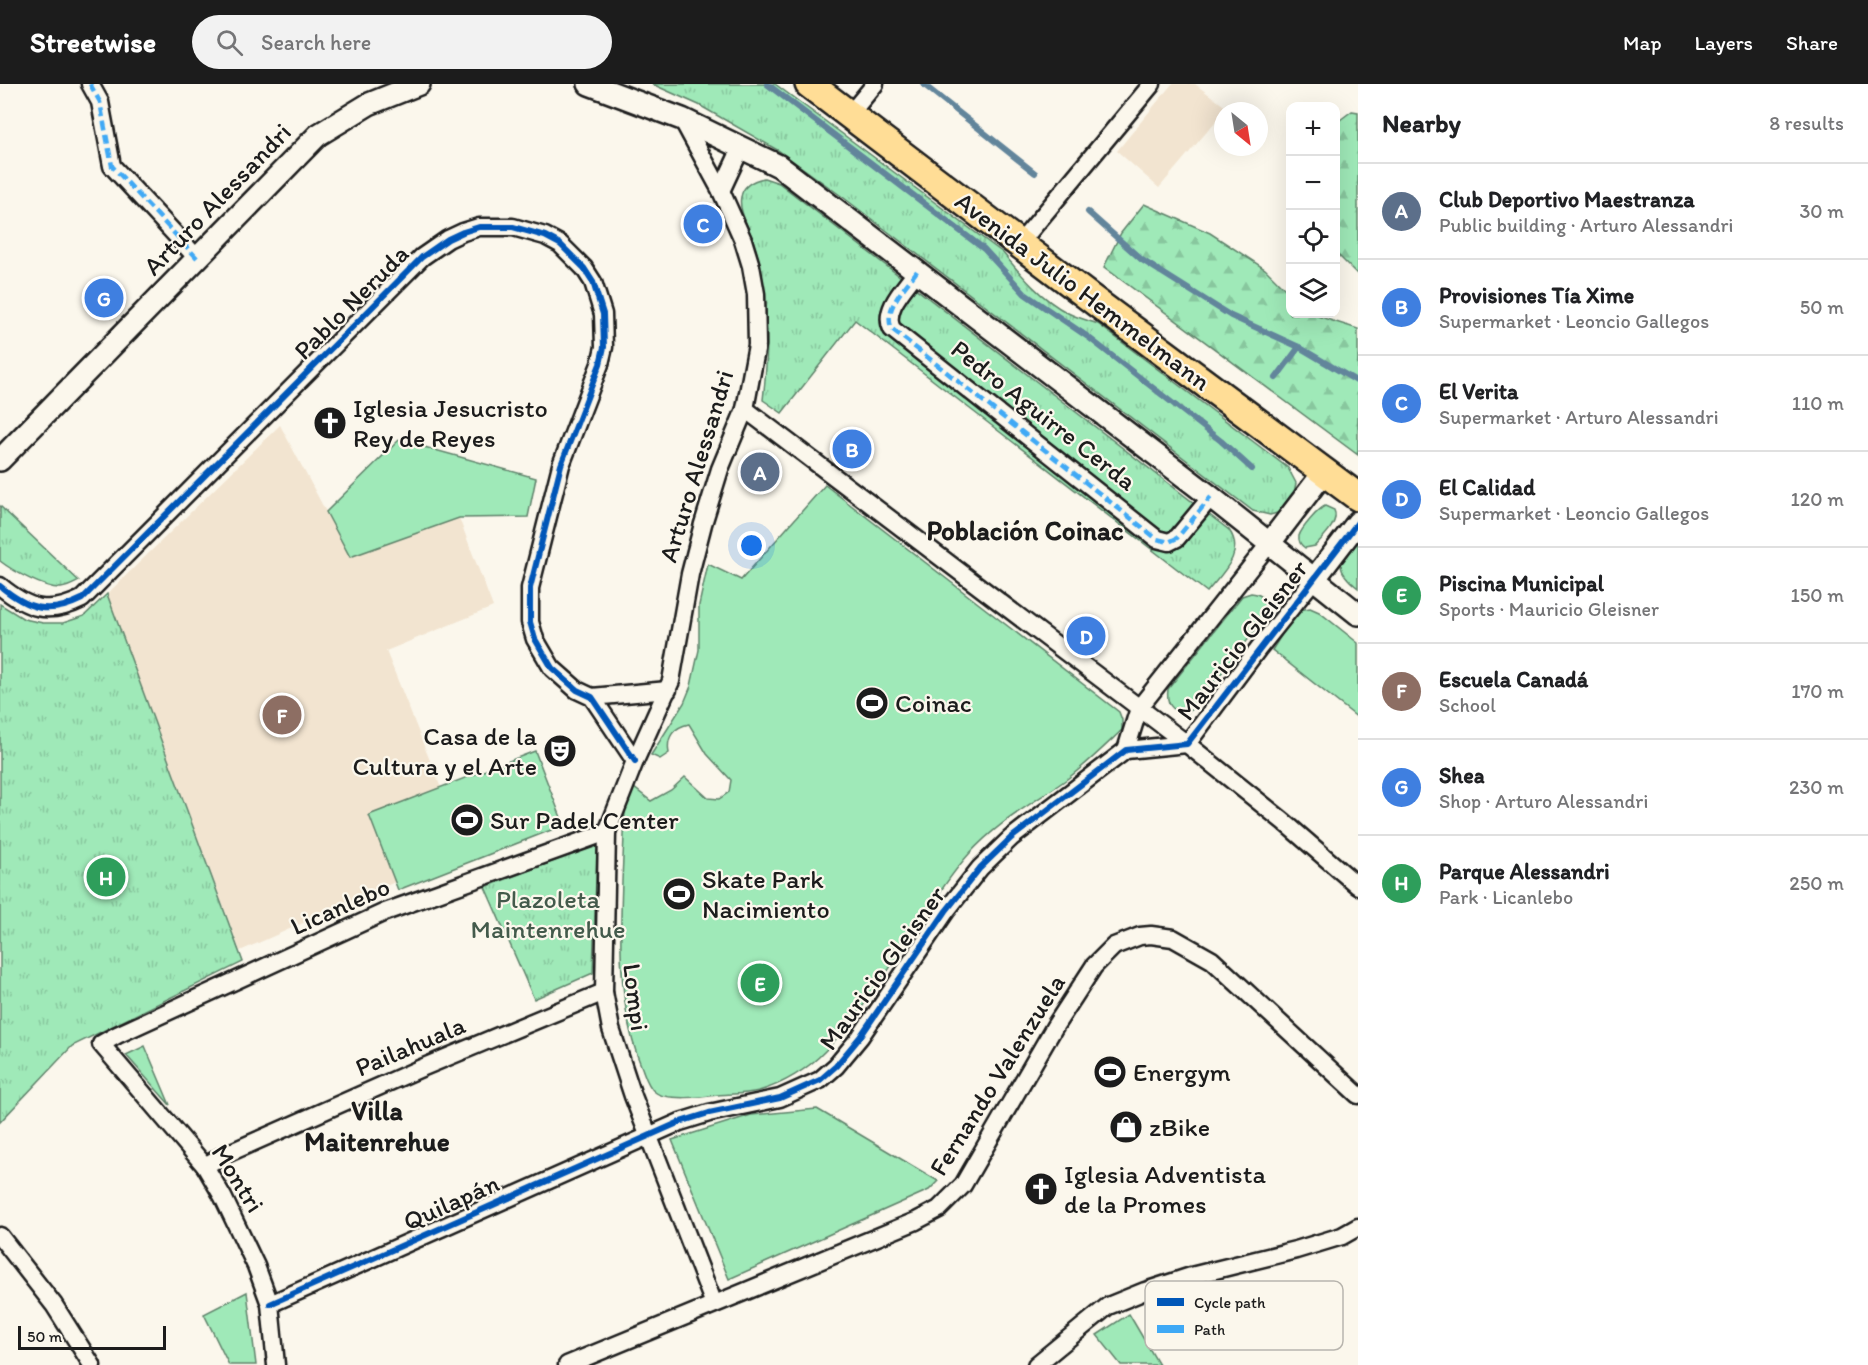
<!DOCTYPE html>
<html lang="en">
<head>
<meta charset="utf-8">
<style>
  body { margin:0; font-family:Itim,sans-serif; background:#f2f2f2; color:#202124 }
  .controls { position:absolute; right:18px; top:18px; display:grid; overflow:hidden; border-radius:12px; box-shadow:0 6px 24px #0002 }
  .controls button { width:54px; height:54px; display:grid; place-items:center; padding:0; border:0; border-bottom:2px solid #e0e0e0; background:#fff; color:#202124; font:30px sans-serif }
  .compass { position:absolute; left:1214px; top:18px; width:54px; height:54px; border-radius:50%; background:#fff; box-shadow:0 6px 24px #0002; rotate:150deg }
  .scale { position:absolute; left:18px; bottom:15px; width:148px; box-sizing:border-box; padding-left:6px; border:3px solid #1c1c1c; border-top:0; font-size:16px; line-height:21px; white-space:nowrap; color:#1c1c1c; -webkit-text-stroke:4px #fbf7ec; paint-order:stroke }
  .you { position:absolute; left:752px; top:462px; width:21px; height:21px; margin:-15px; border:4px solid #fff; border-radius:50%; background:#1a73e8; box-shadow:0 0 0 9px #1a73e833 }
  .badge { display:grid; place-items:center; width:39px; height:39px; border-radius:50%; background:#1c1c1c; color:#fff; font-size:20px; font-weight:700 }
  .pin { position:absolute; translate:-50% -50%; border:3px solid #fff; box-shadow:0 2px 6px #0006 }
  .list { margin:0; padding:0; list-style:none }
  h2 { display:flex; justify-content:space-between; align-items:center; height:78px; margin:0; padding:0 24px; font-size:26px }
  h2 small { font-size:20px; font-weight:400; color:#757577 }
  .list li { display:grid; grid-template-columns:39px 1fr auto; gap:18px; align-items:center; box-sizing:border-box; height:96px; padding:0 24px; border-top:2px solid #e0e0e0 }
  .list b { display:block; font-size:22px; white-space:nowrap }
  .list p { margin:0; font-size:20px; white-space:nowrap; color:#757577 }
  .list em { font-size:20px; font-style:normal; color:#757577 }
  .icon { flex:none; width:33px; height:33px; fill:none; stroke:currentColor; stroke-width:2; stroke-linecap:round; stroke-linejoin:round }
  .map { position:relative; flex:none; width:1358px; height:1281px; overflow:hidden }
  header { display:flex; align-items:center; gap:36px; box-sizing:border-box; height:84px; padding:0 30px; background:#1c1c1c; color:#fff }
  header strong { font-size:28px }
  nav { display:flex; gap:33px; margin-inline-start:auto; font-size:21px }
  .search { width:420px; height:54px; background:#f2f2f2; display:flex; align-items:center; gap:15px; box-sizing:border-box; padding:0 21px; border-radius:33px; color:#757577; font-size:22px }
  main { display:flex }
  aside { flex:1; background:#fff }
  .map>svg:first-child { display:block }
  .built { fill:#f2e4d0 }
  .grass { fill:#9fe9b8; stroke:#5e826a; stroke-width:1.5 }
  .forest { fill:url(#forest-firs); stroke:#5e826a; stroke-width:1.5 }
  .park { fill:url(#park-tufts); stroke:#5e826a; stroke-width:1.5 }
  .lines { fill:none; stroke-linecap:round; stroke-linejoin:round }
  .stream { stroke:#62859b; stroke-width:6 }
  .minor-casing { stroke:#1c1c1c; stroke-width:21 }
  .tertiary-casing { stroke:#1c1c1c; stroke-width:26 }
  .trunk-casing { stroke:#1c1c1c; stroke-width:32 }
  .minor { stroke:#fbf7ec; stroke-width:16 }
  .tertiary { stroke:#fbf7ec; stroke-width:21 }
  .trunk { stroke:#ffdd96; stroke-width:27 }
  .quiet { stroke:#3fa9f5; stroke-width:4.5; stroke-dasharray:9 4.5; stroke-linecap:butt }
  .cycleway-casing { stroke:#fbf7ec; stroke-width:10 }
  .cycleway { stroke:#0057b8; stroke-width:6 }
  .labels { text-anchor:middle; stroke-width:4.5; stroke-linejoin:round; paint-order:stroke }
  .street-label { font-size:26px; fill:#1c1c1c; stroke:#fbf7ec }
  .poi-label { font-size:26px; fill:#1c1c1c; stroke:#fbf7ec; text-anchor:start }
  .park-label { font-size:26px; fill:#435a4b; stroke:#fbf7ec }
  .neighbourhood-label { font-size:27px; font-weight:bold; fill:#1c1c1c; stroke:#fbf7ec }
  .key { fill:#fbf7ec; stroke:#b8b5ae; stroke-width:1.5 }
  .key-label { font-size:16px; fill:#1c1c1c }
</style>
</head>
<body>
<header>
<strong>Streetwise</strong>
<div class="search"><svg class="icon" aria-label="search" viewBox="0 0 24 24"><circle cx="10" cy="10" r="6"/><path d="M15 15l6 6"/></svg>Search here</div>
<nav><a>Map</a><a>Layers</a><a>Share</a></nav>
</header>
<main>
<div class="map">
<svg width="1358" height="1281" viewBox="0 0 1358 1281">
  <defs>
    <pattern id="forest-firs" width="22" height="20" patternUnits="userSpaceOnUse" patternTransform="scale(1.5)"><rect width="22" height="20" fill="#9fe9b8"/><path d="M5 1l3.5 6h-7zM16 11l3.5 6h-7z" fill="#88c79e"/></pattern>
    <pattern id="park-tufts" width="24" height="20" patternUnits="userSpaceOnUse" patternTransform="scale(1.5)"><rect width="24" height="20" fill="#9fe9b8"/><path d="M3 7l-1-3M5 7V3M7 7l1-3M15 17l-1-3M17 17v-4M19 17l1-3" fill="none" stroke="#88c79e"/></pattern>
  </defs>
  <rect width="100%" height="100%" fill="#fbf7ec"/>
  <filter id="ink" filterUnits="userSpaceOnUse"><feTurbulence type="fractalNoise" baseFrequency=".0167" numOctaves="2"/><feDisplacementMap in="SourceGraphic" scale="12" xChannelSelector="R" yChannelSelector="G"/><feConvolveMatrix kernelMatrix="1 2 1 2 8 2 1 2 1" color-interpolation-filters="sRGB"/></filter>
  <g filter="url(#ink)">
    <g class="built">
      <path d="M1172,0h23l32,24 -68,80 -42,-37z"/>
      <path d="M280,341l70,132 109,-39 34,89 -107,44 55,137 -72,28 26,66 -155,69 -133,-357z"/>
    </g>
    <g class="grass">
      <path d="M399,356l137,38 -8,39 -69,1 -109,39 -24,-45z"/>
      <path d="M825,401l294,227 3,8v10c-18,17 -35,34 -55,49 -36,26 -67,41 -98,75 -20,22 -35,47 -51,71 -28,43 -57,89 -93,126 -17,18 -42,33 -66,40 -13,3 -28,3 -41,4 -14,2 -53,6 -63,-3 -7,-5 -10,-16 -13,-24 -32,-76 -19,-178 -17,-259l9,-21 17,13 20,-11 14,-13 23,21 11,1 10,-7 2,-12 -24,-26 -18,-30c-15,3 -23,13 -20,29l-9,6 -9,-4 33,-52 7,-17 8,-36v-45l9,-41 33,16z"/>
      <path d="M1325,422l9,4c6,12 -11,27 -19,36l-10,2c-4,-3 -7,-6 -6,-12 2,-7 19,-27 26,-30z"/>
      <path d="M1358,456v48c-23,-18 -22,-28 0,-48z"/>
      <path d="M1251,509c14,1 18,11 15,24l-73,92 -8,5c-14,-4 -19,-10 -17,-25l74,-93z"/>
      <path d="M1310,524l9,4 39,31v75l-86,-68 21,-33 6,-7z"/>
      <path d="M535,667l29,74 -166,65 -29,-75z"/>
      <path d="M145,962l25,59 -44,-50z"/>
      <path d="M817,1025l121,72 -9,9 -200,89 -57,-139 79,-25z"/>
      <path d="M247,1208l9,73h-27l-25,-51z"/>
      <path d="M1129,1230l30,51h-38l-24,-30z"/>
    </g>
    <g class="forest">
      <path d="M1352,27l6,1v163l-22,-22v-130z"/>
      <path d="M1144,120l66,29 55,36 25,25v20h21l47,15v126l-254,-188 17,-34z"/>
    </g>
    <g class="park">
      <path d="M652,0h123l228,169c19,23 38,46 65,60 9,5 20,7 30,11l190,144 8,15 -3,15 -12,14 -11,3 -17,-4 -409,-313 -65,-47 -80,-46z"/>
      <path d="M764,94l15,5 450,347c17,24 -8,44 -22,62l-352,-272 -73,93 -19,-13c5,-42 6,-82 -1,-124 -2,-11 -5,-24 -9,-35 -4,-13 -15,-31 -12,-44 2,-12 13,-17 23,-19z"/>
      <path d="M0,422l79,75c-6,3 -11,6 -18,7 -16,1 -48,-17 -61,-27z"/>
      <path d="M107,510l136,368 -171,84 -72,76v-518l24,15 19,4h20l21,-7z"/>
      <path d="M597,761l-4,128 -59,26 -49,-112z"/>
    </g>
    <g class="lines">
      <g class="stream">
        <path d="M767,0l217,165 41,45 63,43 133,104 31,28"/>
        <path d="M923,0l112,89"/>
        <path d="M1088,128l54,48 89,56 68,31 59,35"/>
        <path d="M1276,294l23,-31"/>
      </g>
      <g class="minor-casing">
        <g id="minor">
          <path d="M90,0l10,18 12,64 85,92"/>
          <path d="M850,30l25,-30"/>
          <path d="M682,35l39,72 22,49 8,26 5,28 1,51 -12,64 -25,60 -17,55 -13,50 -19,107 -36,80 -28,71 -3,160 7,37 22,67 81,208"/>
          <path d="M721,107l20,-43"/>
          <path d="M1020,159l132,-159"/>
          <path d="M917,187c-11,16 -35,38 -25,58l265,210 12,3 8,-4 34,-41"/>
          <path d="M745,325l442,335 96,77 75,65"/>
          <path d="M0,502c28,23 48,30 82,13l340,-342 26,-18 15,-7 16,-5h34l32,9 15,8 24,24 9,14 10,32 1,33 -4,17 -39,101 -31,123v34l5,17 17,29 25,22 15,7 43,64"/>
          <path d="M592,613l76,-7"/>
          <path d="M1126,666l13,-42 130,-164"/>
          <path d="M205,1082l17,-10 197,-87 185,-77"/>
          <path d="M0,1152l54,69 38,60"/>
          <path d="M270,1220l410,-182 29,-9 71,-15 40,-18 16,-14 24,-29 86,-126 34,-43 31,-30 115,-88 61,-6 71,-95 57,-71"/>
          <path d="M276,1281l-6,-61 -14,-38 -33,-69 -18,-31 -104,-122 16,-9 268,-123 222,-80"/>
          <path d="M567,1281l349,-144 23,-12 24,-24 92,-159 39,-60 20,-20 26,-10 11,-1 22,3 39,22 146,135"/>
          <path d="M1036,1281l72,-59 37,-15 46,-15 105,-26 46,-14 16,-9"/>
        </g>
      </g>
      <g class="tertiary-casing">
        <g id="tertiary">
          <path d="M589,0l93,35 97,47 432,331 147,117"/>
          <path d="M0,376l318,-325 51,-31 50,-20"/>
          <path d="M1269,460l55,-72"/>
          <path d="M1315,494l43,-56"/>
        </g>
      </g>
      <g class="trunk-casing">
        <path id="trunk" d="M809,0l288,219 261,194"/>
      </g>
      <use href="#minor" class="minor"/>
      <use href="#tertiary" class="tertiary"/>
      <use href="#trunk" class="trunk"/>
      <g class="quiet">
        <path d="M90,0l10,18 12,64 85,92"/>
        <path d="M917,187c-11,16 -35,38 -25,58l265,210 12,3 8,-4 34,-41"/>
      </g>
      <g class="cycleway-casing">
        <g id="cycleway">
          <path d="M0,502c28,23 48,30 82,13l340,-342 26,-18 15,-7 16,-5h34l32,9 15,8 24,24 9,14 10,32 1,33 -4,17 -39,101 -31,123v34l5,17 17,29 25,22 15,7 43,64"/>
          <path d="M270,1220l410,-182 29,-9 71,-15 40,-18 16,-14 24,-29 86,-126 34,-43 31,-30 115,-88 61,-6 171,-222"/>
        </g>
      </g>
      <use href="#cycleway" class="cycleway"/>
    </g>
  </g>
  <defs>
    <g id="church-disc" transform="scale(1.725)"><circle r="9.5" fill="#1c1c1c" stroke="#fbf7ec"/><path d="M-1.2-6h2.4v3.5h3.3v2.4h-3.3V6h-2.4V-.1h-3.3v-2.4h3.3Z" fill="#fff"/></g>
    <g id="stadium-disc" transform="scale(1.725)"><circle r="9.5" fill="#1c1c1c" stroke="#fbf7ec"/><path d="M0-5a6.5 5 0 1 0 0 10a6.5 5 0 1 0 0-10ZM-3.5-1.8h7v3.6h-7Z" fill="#fff"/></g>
    <g id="theatre-disc" transform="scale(1.725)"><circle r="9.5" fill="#1c1c1c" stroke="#fbf7ec"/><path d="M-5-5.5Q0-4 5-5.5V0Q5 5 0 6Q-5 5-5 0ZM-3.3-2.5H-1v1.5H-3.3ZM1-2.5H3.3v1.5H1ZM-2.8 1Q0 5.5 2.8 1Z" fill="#fff"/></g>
    <g id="shop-disc" transform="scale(1.725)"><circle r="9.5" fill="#1c1c1c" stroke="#fbf7ec"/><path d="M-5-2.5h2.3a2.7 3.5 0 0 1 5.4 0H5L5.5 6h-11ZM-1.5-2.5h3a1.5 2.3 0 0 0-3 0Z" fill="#fff"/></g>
  </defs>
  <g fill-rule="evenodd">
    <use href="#church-disc" x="330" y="339"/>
    <use href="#stadium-disc" x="872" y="619"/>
    <use href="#theatre-disc" x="560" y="667"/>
    <use href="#stadium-disc" x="467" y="736"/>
    <use href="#stadium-disc" x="679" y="810"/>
    <use href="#stadium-disc" x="1110" y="988"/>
    <use href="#shop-disc" x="1126" y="1043"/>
    <use href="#church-disc" x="1041" y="1105"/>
  </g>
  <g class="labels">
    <g class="street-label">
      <text transform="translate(217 115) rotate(-46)" y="9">Arturo Alessandri</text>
      <text transform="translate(1083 207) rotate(37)" y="9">Avenida Julio Hemmelmann</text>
      <text transform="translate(351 218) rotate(-45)" y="9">Pablo Neruda</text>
      <text transform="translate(1044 331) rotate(38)" y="9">Pedro Aguirre Cerda</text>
      <text transform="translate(696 382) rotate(-73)" y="9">Arturo Alessandri</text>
      <text transform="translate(1242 556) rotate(-52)" y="9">Mauricio Gleisner</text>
      <text transform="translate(340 822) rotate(-24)" y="9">Licanlebo</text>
      <text transform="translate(882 884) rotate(-54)" y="9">Mauricio Gleisner</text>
      <text transform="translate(636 913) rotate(83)" y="9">Lompi</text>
      <text transform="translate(410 962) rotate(-23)" y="9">Pailahuala</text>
      <text transform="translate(997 991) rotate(-58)" y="9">Fernando Valenzuela</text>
      <text transform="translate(238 1094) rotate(58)" y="9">Montri</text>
      <text transform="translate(451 1118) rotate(-24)" y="9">Quilapán</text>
    </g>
    <g class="poi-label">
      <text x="353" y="333">Iglesia Jesucristo<tspan x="353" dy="30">Rey de Reyes</tspan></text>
      <text x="895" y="628">Coinac</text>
      <text x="537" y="661" text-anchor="end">Casa de la<tspan x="537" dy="30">Cultura y el Arte</tspan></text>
      <text x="490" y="745">Sur Padel Center</text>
      <text x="702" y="804">Skate Park<tspan x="702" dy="30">Nacimiento</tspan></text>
      <text x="1133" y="997">Energym</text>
      <text x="1149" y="1052">zBike</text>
      <text x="1064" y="1099">Iglesia Adventista<tspan x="1064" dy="30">de la Promes</tspan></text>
    </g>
    <g class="park-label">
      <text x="548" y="824">Plazoleta<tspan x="548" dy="30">Maintenrehue</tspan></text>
    </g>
    <g class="neighbourhood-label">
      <text x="1025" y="456">Población Coinac</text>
      <text x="377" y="1036">Villa<tspan x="377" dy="31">Maitenrehue</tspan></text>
    </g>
  </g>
  <rect x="1145" y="1197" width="198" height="69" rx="9" class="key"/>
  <rect x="1157" y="1214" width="27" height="8" fill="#0057b8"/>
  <rect x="1157" y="1241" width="27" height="8" fill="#3fa9f5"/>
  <g class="key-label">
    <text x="1194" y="1224">Cycle path</text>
    <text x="1194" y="1251">Path</text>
  </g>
</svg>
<div class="controls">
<button>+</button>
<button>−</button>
<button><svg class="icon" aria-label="locate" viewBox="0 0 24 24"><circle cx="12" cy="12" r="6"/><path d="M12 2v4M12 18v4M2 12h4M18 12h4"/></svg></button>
<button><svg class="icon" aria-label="layers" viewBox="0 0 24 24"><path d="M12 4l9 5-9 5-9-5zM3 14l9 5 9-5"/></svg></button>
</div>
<svg class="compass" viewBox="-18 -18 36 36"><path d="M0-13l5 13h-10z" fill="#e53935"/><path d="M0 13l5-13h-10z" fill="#757577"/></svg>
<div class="scale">50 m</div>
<div class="you"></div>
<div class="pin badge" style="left:760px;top:388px;background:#5c6f8a">A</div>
<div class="pin badge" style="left:852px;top:365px;background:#3f7fe0">B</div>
<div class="pin badge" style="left:703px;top:140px;background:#3f7fe0">C</div>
<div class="pin badge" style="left:1086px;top:552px;background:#3f7fe0">D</div>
<div class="pin badge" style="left:760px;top:899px;background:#2e9e5b">E</div>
<div class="pin badge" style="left:282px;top:631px;background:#8d6e63">F</div>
<div class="pin badge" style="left:104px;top:214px;background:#3f7fe0">G</div>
<div class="pin badge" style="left:106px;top:793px;background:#2e9e5b">H</div>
</div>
<aside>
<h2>Nearby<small>8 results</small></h2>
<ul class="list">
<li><span class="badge" style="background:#5c6f8a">A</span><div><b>Club Deportivo Maestranza</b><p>Public building · Arturo Alessandri</p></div><em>30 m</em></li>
<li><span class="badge" style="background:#3f7fe0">B</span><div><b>Provisiones Tía Xime</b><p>Supermarket · Leoncio Gallegos</p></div><em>50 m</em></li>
<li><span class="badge" style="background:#3f7fe0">C</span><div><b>El Verita</b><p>Supermarket · Arturo Alessandri</p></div><em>110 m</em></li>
<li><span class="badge" style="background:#3f7fe0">D</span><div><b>El Calidad</b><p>Supermarket · Leoncio Gallegos</p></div><em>120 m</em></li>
<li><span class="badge" style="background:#2e9e5b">E</span><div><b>Piscina Municipal</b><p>Sports · Mauricio Gleisner</p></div><em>150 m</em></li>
<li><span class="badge" style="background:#8d6e63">F</span><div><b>Escuela Canadá</b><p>School</p></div><em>170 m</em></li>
<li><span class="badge" style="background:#3f7fe0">G</span><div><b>Shea</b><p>Shop · Arturo Alessandri</p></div><em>230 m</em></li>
<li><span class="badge" style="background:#2e9e5b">H</span><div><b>Parque Alessandri</b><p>Park · Licanlebo</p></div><em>250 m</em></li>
</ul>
</aside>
</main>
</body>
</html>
